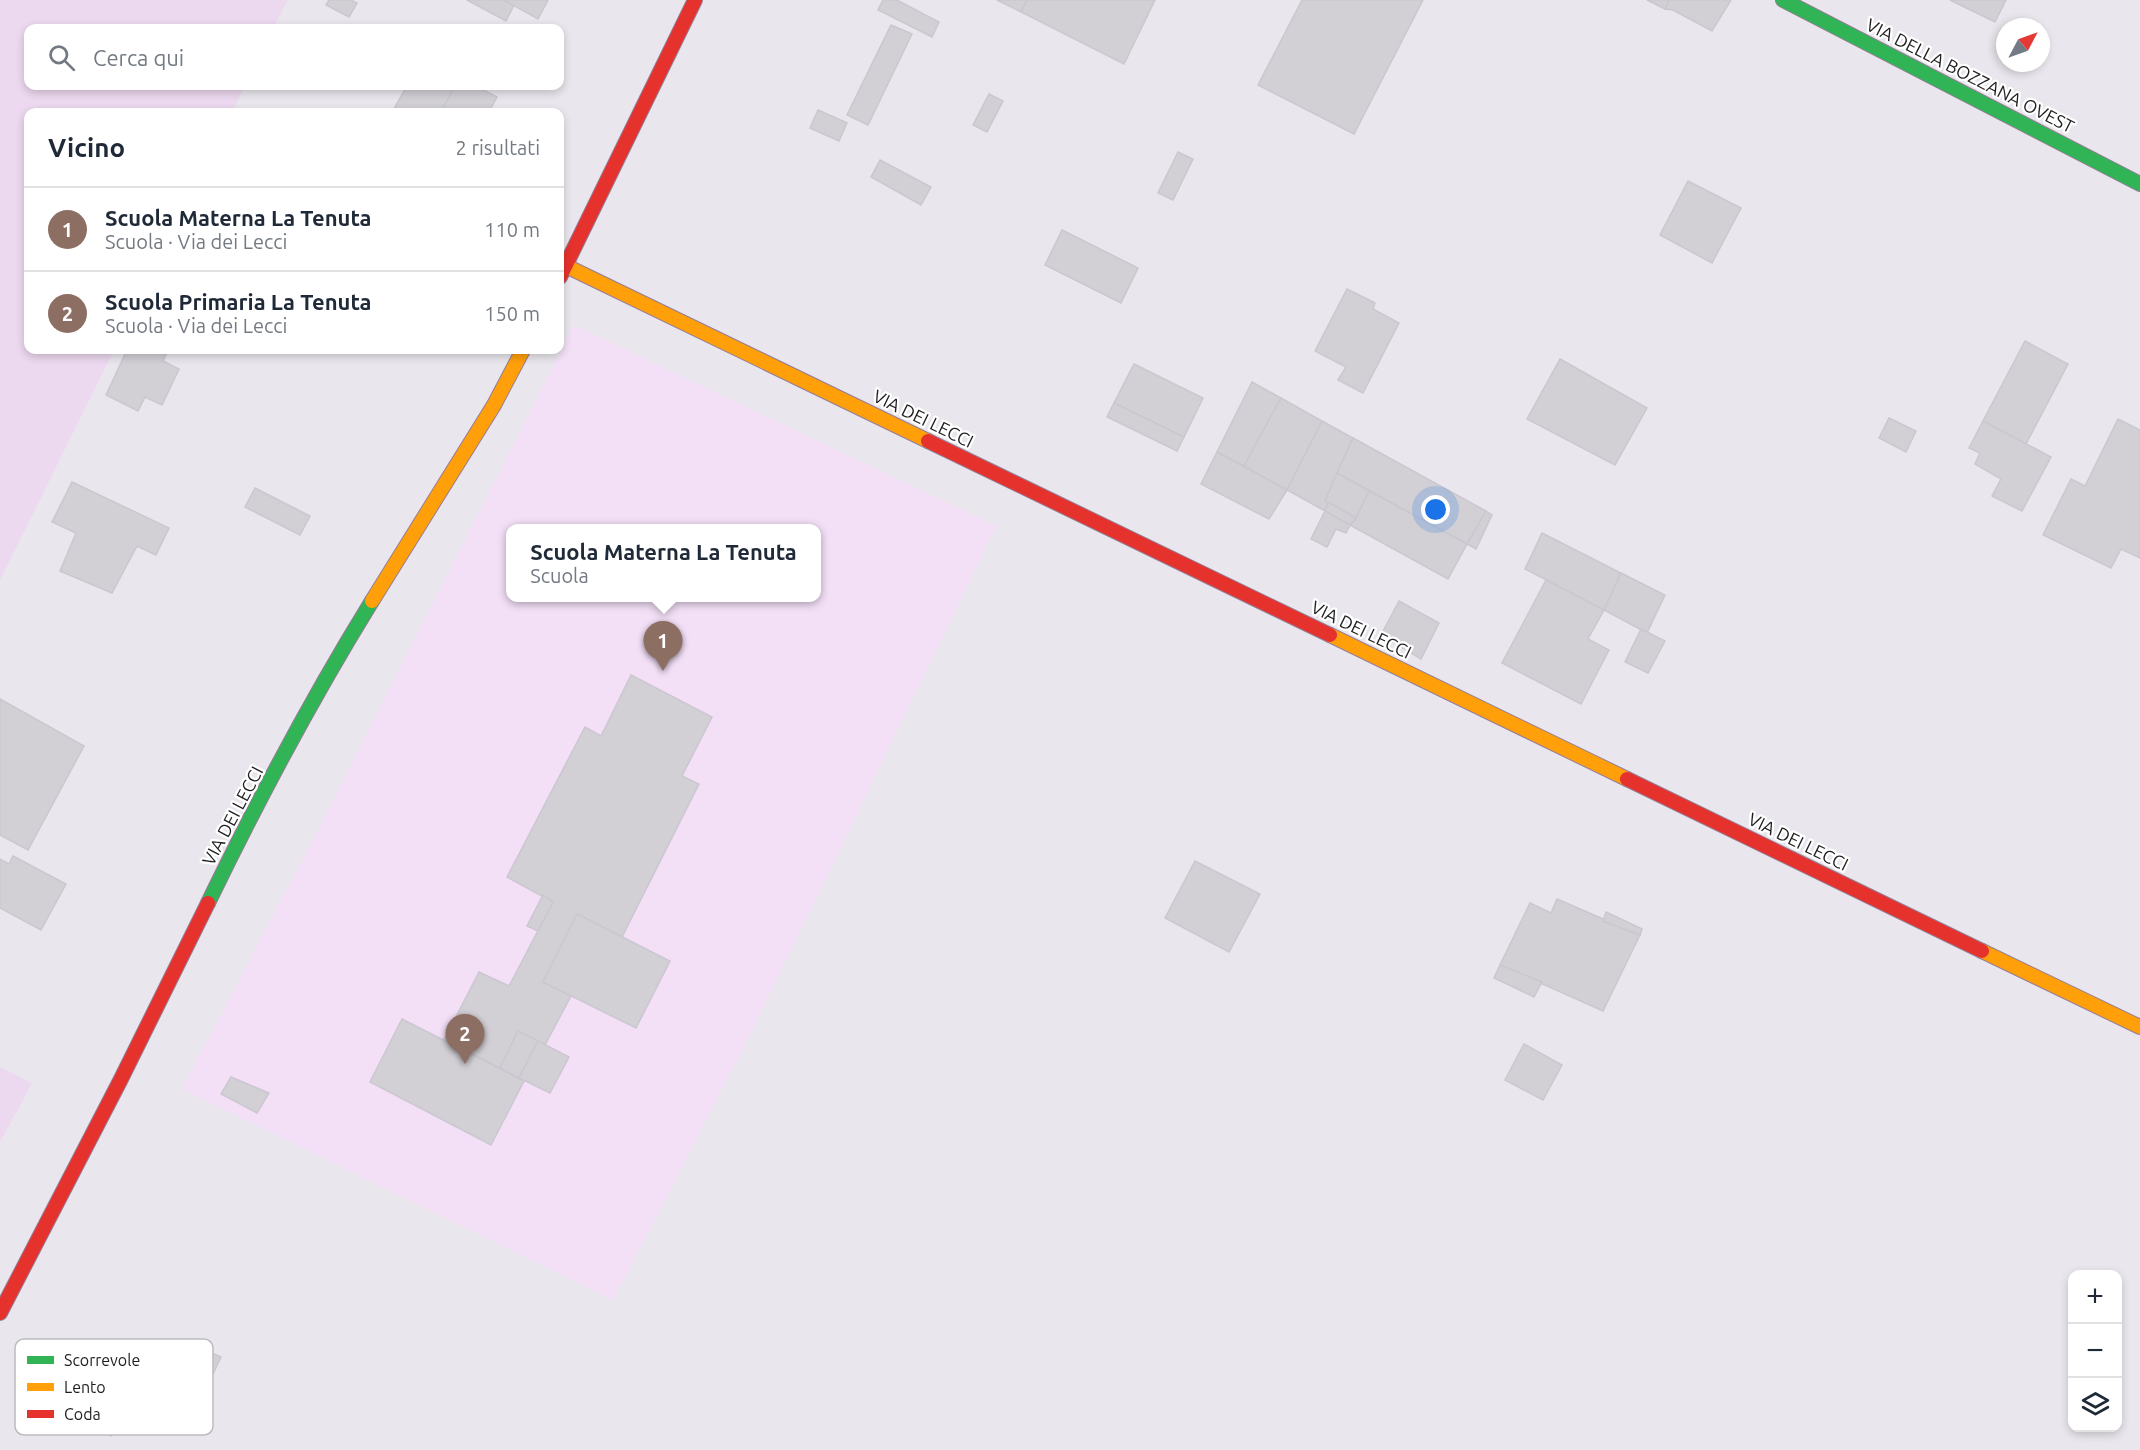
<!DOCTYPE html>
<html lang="it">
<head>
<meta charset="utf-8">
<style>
  body { margin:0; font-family:Ubuntu,sans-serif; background:#f6f6f7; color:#1f2937 }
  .controls { position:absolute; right:18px; bottom:18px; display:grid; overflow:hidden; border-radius:12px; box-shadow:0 3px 9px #0003 }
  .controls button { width:54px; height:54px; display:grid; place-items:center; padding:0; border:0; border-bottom:2px solid #e0e1e3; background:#fff; color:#1f2937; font:30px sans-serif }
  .compass { position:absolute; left:1996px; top:18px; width:54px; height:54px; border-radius:50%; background:#fff; box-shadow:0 3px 9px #0003; rotate:49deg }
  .you { position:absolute; left:1436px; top:510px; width:21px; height:21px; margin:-15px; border:4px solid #fff; border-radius:50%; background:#1a73e8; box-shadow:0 0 0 9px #1a73e833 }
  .badge { display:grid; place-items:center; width:39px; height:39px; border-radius:50%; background:#656466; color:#fff; font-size:20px; font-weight:700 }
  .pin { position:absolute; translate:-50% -50px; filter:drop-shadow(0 2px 3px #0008) }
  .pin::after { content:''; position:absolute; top:32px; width:21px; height:18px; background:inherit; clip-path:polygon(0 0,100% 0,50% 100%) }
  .popup { position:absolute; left:506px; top:524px; width:315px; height:78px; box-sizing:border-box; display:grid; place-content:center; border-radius:12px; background:#fff; filter:drop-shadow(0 2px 4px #0005); font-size:20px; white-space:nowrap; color:#747a83 }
  .popup b { font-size:22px; color:#1f2937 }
  .popup::after { content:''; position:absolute; left:50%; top:100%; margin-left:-12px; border:12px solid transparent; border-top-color:#fff }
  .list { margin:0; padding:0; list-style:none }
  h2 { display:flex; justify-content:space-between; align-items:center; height:78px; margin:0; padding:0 24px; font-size:26px }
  h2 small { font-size:20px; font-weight:400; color:#747a83 }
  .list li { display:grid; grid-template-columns:39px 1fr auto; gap:18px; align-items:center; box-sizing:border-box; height:84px; padding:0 24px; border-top:2px solid #e0e1e3 }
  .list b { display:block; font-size:22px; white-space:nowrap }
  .list p { margin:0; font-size:20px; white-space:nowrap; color:#747a83 }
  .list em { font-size:20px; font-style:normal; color:#747a83 }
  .icon { flex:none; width:33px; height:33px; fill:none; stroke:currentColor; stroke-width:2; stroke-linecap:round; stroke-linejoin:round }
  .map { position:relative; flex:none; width:2140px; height:1450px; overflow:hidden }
  .search { position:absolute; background:#fff; box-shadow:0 3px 9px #0003; left:24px; top:24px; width:540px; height:66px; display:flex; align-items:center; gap:15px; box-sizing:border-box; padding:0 21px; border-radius:12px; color:#747a83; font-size:22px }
  .panel { position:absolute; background:#fff; box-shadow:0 3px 9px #0003; left:24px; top:108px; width:540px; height:246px; border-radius:12px }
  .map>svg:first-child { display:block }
  .education { fill:#f3e0f7; fill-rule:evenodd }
  .farmland { fill:#ecd8ef }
  .building { fill:#d2d0d5; stroke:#cbc7d0; stroke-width:1.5 }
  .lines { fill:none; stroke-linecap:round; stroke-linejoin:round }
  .fast-casing { stroke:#957d98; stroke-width:16 }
  .slow-casing { stroke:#957d98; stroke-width:16 }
  .jam-casing { stroke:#957d98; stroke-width:16 }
  .fast { stroke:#30b455; stroke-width:14 }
  .slow { stroke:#ff9f0a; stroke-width:14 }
  .jam { stroke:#e5322d; stroke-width:14 }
  .labels { text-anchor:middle; stroke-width:4.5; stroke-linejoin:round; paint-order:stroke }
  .street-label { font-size:18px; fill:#1e1e1e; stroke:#fff }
  .key { fill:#fff; stroke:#bcbcbc; stroke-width:1.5 }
  .key-label { font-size:16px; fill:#1e1e1e }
</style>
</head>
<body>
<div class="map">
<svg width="2140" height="1450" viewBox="0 0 2140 1450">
  <rect width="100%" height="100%" fill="#eae6ed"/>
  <path class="education" d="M574,325l422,201 -248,513 -135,261 -431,-211 144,-274zM510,528h306v70h-306z"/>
  <g class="farmland">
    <path d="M0,0h288l-15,28h-245v58h217l-13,26h-204v238h86l-114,230z"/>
    <path d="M0,1067l32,16 -32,59z"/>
  </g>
  <g class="building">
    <path d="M329,0h22l6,3 -8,14 -23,-12z"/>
    <path d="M467,0h37l10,5 -8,16z"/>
    <path d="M504,0h44l-10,19z"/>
    <path d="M883,0h14l42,22 -7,15 -54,-27z"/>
    <path d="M997,0h30l-6,12z"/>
    <path d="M1027,0h128l-31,64 -103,-52z"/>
    <path d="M1302,0h121l-69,134 -96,-49z"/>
    <path d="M1647,0h22l-4,9z"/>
    <path d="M1669,0h62l-19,31 -39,-21 -8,-1z"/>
    <path d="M1950,0h56l-11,22z"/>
    <path d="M891,25l21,9 -44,91 -21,-10z"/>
    <path d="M407,86h48l-14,26h-35l-11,-5z"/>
    <path d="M455,86h21l21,11 -8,15h-48z"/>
    <path d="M989,94l14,7 -16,31 -14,-7z"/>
    <path d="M818,110l29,13 -8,18 -29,-13z"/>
    <path d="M1178,152l15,7 -20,41 -15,-7z"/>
    <path d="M880,160l51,27 -10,18 -50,-28z"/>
    <path d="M1688,181l53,27 -29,55 -52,-28z"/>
    <path d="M1062,230l76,38 -17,35 -76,-38z"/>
    <path d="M1347,289l28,14 -2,6 26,14 -36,70 -25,-13 8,-13 -31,-16z"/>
    <path d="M2025,341l43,23 -42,80 -43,-23z"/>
    <path d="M127,350h41l-5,11 16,8 -17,36 -17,-8 -7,14 -32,-16z"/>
    <path d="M1560,359l87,49 -32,57 -88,-46z"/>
    <path d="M1134,364l69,34 -19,39 -70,-34z"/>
    <path d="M1252,382l29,16 -37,68 -27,-14z"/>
    <path d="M1281,398l41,23 -35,69 -43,-24z"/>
    <path d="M1114,403l70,34 -7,14 -70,-34z"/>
    <path d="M1889,418l27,13 -10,21 -27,-14z"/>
    <path d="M2118,419l22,11v128l-19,-9 -10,19 -68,-33 28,-56 14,7z"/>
    <path d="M1322,421l31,17 -28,63 3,1 -3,9 -38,-21z"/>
    <path d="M1983,421l68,36 -29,54 -30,-15 9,-17 -26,-15 5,-11 -11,-5z"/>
    <path d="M1353,438l133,73 -19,33 -130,-71z"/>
    <path d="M1217,452l70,38 -18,29 -68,-35z"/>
    <path d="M1337,473l32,18 -13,27 -31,-17z"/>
    <path d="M72,482l97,46 -13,27 -19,-9 -25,47 -52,-22 16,-38 -24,-11z"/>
    <path d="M255,488l55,28 -10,19 -55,-28z"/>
    <path d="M1369,491l98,53 -19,35 -98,-54 6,-7z"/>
    <path d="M1328,502l28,16 -6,7 -25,-14z"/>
    <path d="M1325,511l25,14 -4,8 -10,-4 -9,18 -16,-8z"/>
    <path d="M1486,511l6,4 -16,34 -9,-5z"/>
    <path d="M1542,533l79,40 -17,37 -79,-41z"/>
    <path d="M1621,573l44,22 -18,38 -43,-23z"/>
    <path d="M1546,580l58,30 -16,29 21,11 -28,54 -79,-41z"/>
    <path d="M1399,601l40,22 -18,36 -40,-24z"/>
    <path d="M1641,629l24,12 -17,32 -23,-11z"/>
    <path d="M631,675l81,42 -30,59 17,8 -77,153 -45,-23 -34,68 28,14 -26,49 -27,-14 -18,37 -56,-28 35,-68 30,14 44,-84 -46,-25 78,-150 16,9z"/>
    <path d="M0,699l84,47 -56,104 -28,-15z"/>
    <path d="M13,856l53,28 -25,46 -41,-22v-49l9,5z"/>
    <path d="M1195,861l65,33 -31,58 -64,-34z"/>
    <path d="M543,895l10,7 -15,29 -11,-5z"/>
    <path d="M1557,899l83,36 -37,76 -103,-46 30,-62 21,10z"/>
    <path d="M1606,912l36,17 -2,6 -37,-14z"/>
    <path d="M577,914l93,47 -34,67 -93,-46z"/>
    <path d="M1500,965l42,17 -8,15 -40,-19z"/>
    <path d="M402,1019l122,62 -33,64 -121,-63z"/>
    <path d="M518,1031l20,10 -19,37 -19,-10z"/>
    <path d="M538,1041l31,16 -19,36 -31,-15z"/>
    <path d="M1524,1044l38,21 -19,35 -38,-20z"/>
    <path d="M231,1077l38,16 -12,20 -36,-19z"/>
    <path d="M186,1341l35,16 -9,19 -16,-7 -9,18 -19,-9z"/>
    <path d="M92,1380l37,19 -18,37 -38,-19z"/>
  </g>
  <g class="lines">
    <g class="fast-casing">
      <g id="fast">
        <path d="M1783,0l357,184"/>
        <path d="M208,903c50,-103 104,-205 164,-302"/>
      </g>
    </g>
    <g class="slow-casing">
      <g id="slow">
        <path d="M566,266l362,175"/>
        <path d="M372,601l122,-196 29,-55"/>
        <path d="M1330,635l297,144"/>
        <path d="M1982,951l158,76"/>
      </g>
    </g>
    <g class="jam-casing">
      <g id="jam">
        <path d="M560,277l135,-277"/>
        <path d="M928,441l402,194"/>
        <path d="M1627,779l355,172"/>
        <path d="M0,1313l121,-234 87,-176"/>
      </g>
    </g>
    <use href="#fast" class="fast"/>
    <use href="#slow" class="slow"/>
    <use href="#jam" class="jam"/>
  </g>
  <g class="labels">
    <g class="street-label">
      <text transform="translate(1970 76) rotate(27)" y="6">VIA DELLA BOZZANA OVEST</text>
      <text transform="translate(923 419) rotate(26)" y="6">VIA DEI LECCI</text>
      <text transform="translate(1361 630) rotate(26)" y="6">VIA DEI LECCI</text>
      <text transform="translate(233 816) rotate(-62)" y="6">VIA DEI LECCI</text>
      <text transform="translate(1798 842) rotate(26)" y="6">VIA DEI LECCI</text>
    </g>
  </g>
  <rect x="15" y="1339" width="198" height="96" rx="9" class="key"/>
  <rect x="27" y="1356" width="27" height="8" fill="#30b455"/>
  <rect x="27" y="1383" width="27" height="8" fill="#ff9f0a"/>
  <rect x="27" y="1410" width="27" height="8" fill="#e5322d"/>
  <g class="key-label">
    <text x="64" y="1366">Scorrevole</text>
    <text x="64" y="1393">Lento</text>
    <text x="64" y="1420">Coda</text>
  </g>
</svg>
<div class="controls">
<button>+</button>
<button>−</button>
<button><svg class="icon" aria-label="layers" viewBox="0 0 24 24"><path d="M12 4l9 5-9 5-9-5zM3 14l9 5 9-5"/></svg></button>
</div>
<svg class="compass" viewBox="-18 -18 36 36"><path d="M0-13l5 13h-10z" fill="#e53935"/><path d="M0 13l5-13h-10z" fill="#747a83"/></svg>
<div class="you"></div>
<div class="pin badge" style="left:663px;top:671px;background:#8d6e63">1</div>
<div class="popup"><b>Scuola Materna La Tenuta</b>Scuola</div>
<div class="pin badge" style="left:465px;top:1064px;background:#8d6e63">2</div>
<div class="search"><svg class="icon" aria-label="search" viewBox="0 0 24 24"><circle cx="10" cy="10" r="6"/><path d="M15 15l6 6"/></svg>Cerca qui</div>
<section class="panel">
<h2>Vicino<small>2 risultati</small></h2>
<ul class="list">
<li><span class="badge" style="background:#8d6e63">1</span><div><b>Scuola Materna La Tenuta</b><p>Scuola · Via dei Lecci</p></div><em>110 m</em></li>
<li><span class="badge" style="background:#8d6e63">2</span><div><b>Scuola Primaria La Tenuta</b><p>Scuola · Via dei Lecci</p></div><em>150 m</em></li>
</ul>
</section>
</div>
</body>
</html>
